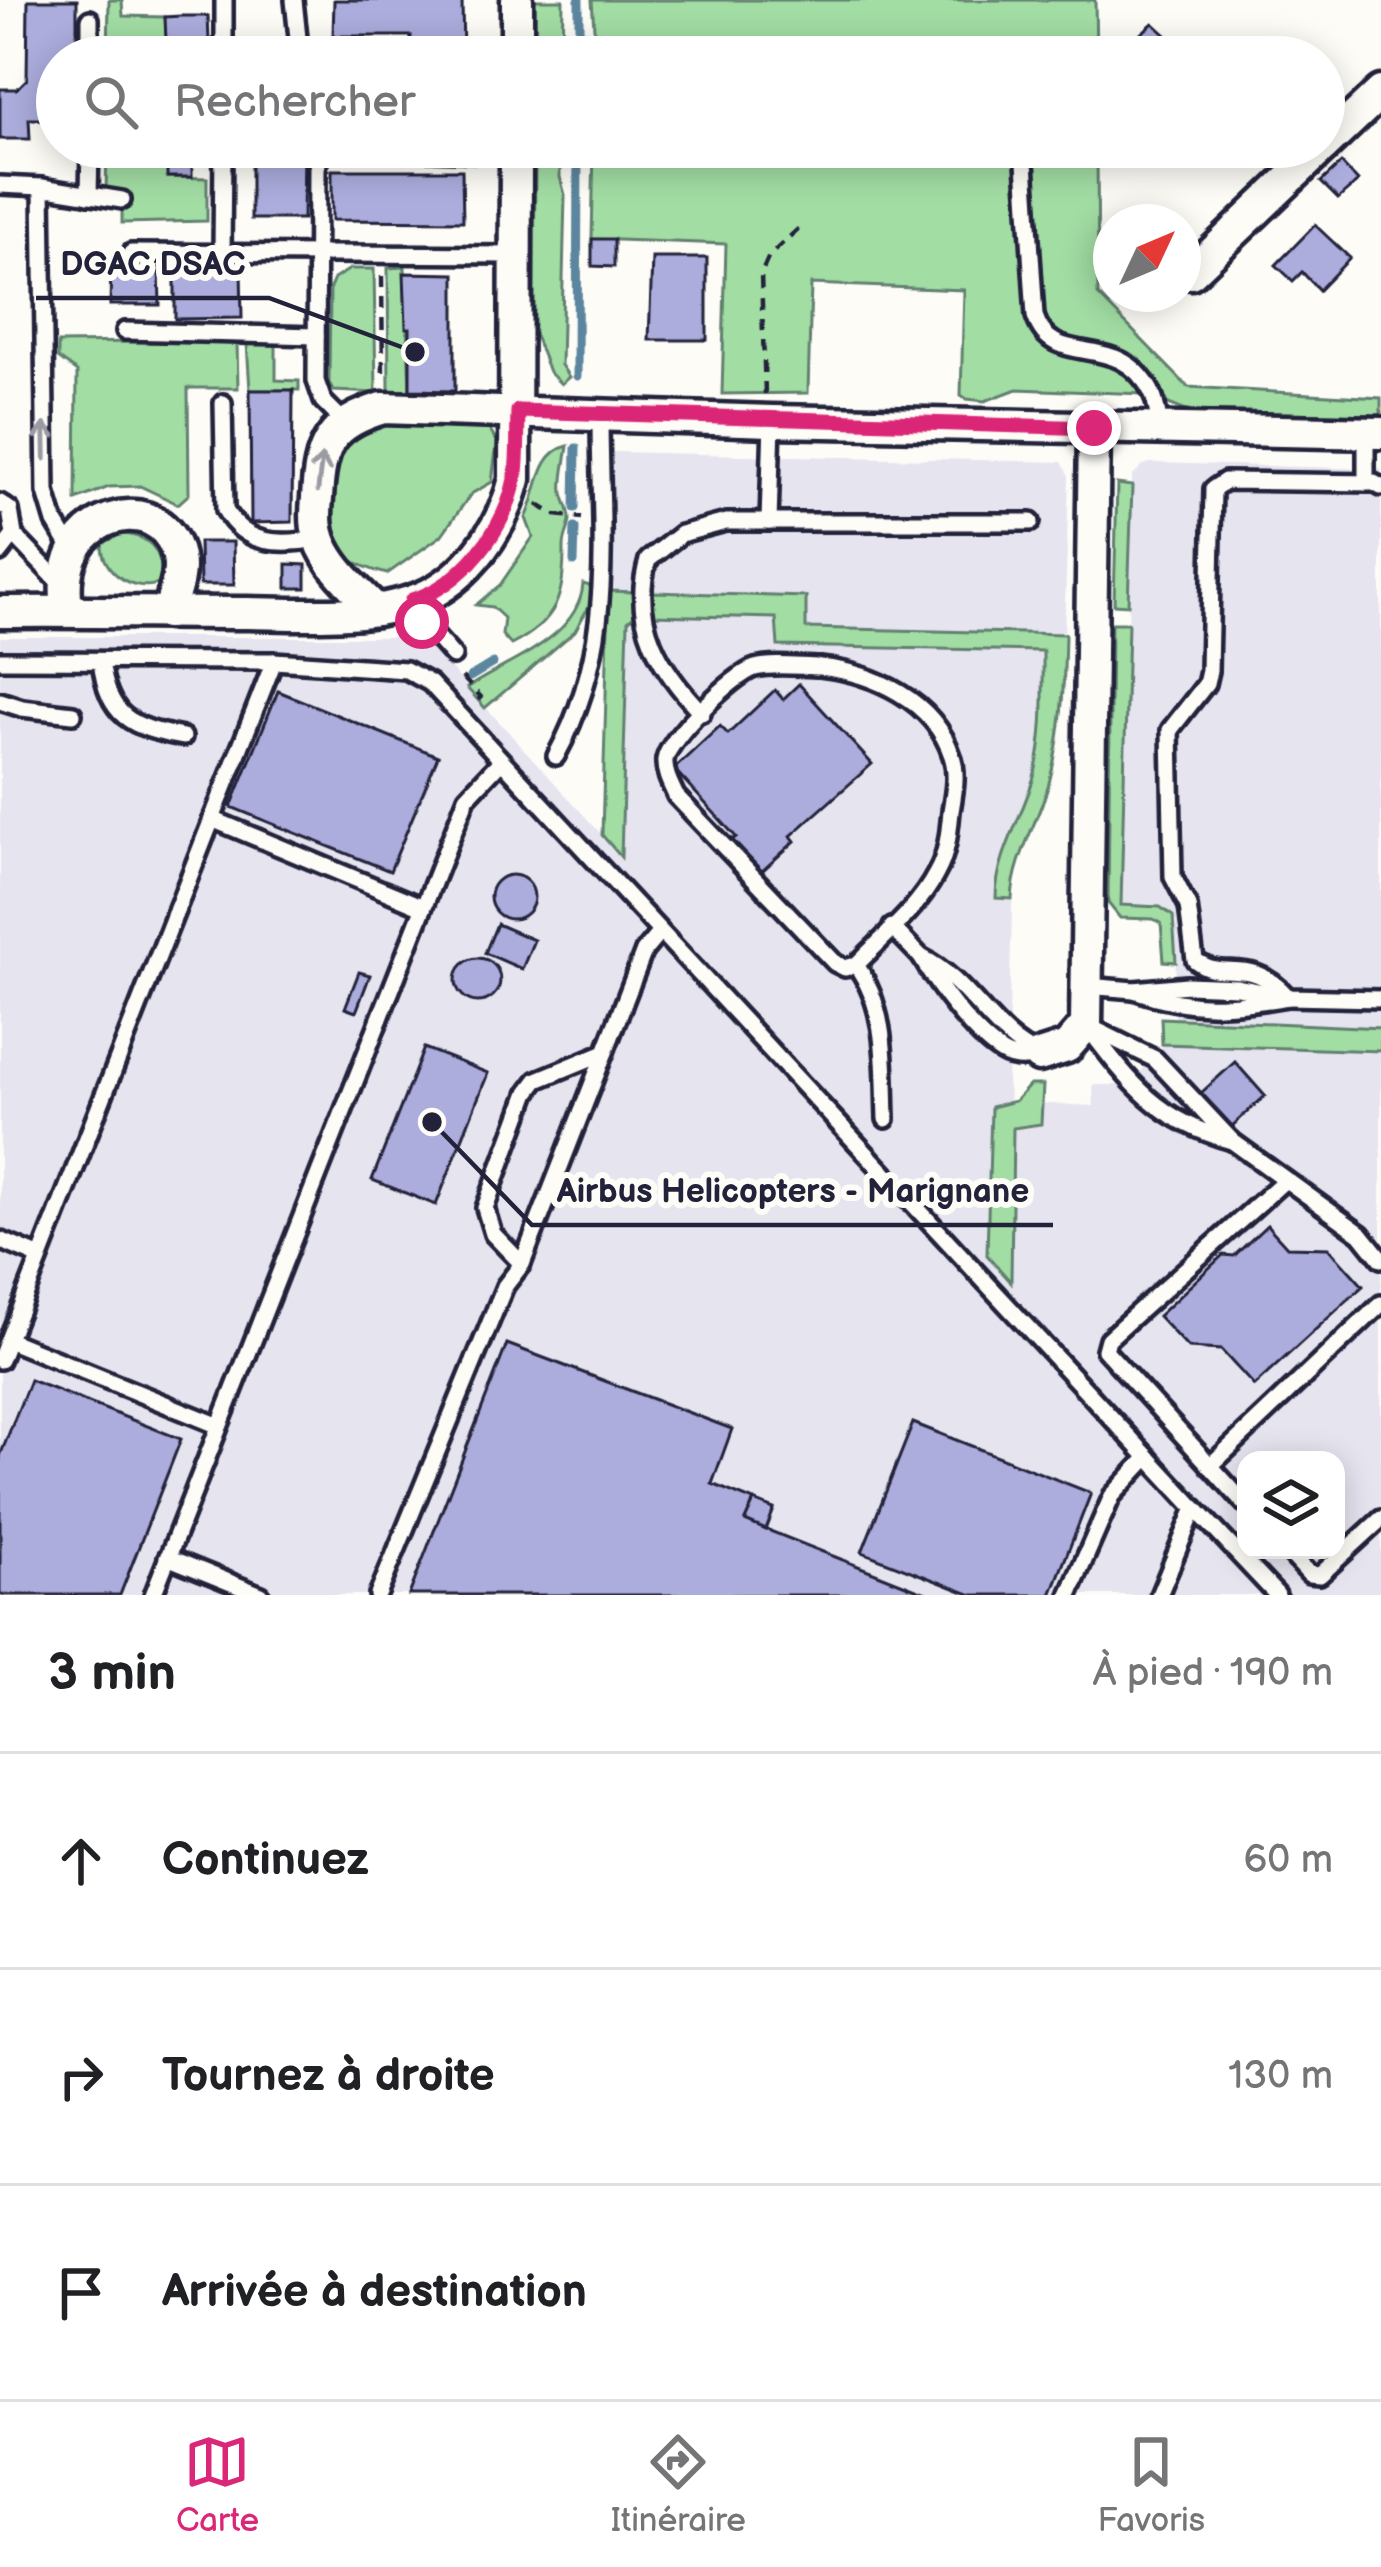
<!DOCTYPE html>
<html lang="fr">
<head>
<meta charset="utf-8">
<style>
  body { margin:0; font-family:"Balsamiq Sans",sans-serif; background:#f2f2f2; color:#202124 }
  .controls { position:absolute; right:36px; bottom:36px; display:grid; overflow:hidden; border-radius:24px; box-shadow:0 6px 30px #0003 }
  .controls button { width:108px; height:108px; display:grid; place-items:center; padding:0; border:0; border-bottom:3px solid #e0e0e0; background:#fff; color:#202124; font:60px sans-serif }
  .compass { position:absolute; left:1093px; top:204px; width:108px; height:108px; border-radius:50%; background:#fff; box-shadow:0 6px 30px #0003; rotate:46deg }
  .stop { position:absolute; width:36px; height:36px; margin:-27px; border:9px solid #db2777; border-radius:50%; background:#fff }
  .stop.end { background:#db2777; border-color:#fff; box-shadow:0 3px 12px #0008 }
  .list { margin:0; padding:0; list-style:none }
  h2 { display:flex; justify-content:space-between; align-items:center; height:156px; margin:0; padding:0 48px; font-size:51px }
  h2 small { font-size:39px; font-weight:400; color:#757577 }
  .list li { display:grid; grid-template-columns:78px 1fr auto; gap:36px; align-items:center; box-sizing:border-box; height:216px; padding:0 48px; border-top:3px solid #e0e0e0 }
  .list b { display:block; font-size:45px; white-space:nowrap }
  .list em { font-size:39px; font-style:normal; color:#757577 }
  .icon { flex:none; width:66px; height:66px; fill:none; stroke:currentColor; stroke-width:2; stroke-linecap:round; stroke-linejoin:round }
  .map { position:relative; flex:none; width:1381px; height:1595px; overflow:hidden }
  .search { position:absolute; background:#fff; box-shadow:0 6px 30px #0003; left:36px; right:36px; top:36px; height:132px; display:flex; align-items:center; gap:30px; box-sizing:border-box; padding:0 42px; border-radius:66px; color:#757577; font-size:45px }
  .sheet { height:804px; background:#fff }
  nav { display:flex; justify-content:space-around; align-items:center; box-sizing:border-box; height:168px; border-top:3px solid #e0e0e0; background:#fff; font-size:33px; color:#757577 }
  nav a { display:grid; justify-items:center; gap:6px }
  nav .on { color:#db2777 }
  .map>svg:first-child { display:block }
  .built { fill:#e5e4ef; fill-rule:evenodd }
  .green { fill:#a2dda4; stroke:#628070; stroke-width:3 }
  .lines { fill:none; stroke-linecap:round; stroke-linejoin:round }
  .stream { stroke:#5b869f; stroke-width:9 }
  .building { fill:#acacdd; stroke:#22223b; stroke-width:3 }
  .service-casing { stroke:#22223b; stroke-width:24 }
  .minor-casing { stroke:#22223b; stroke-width:39 }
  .path { stroke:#22223b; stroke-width:4.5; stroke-dasharray:12 9; stroke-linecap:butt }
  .service { stroke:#fdfcf7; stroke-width:15 }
  .minor { stroke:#fdfcf7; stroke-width:30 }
  .oneway { stroke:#9a9aa2 }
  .route { stroke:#db2777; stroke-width:15 }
  .leader { fill:none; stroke:#22223b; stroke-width:4.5 }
  .callout-dot { fill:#22223b; stroke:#fdfcf7; stroke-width:4.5 }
  .callout-label { font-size:33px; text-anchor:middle; font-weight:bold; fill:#22223b; stroke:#fdfcf7; stroke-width:12; stroke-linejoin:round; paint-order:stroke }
</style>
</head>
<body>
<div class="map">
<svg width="1381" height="1595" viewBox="0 0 1381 1595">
  <rect width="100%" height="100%" fill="#fdfcf7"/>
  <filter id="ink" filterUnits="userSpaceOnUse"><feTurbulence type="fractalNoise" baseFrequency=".00833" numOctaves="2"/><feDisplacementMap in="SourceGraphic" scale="24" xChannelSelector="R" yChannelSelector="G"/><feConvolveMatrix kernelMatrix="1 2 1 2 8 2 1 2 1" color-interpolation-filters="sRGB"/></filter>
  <g filter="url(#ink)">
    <path class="built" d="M613,452l449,10 7,14 -8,257 -14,56 -34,87 -6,206 3,20 84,4 -1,-21h33l36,-33 -1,-34h14l1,-95 -16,-16 -39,-2 11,-428 11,-12 8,-2 230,6v1126h-1381v-958h422l179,197zM1246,1460h90v90h-90z"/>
    <g class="green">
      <path d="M109,0h13l1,16 42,1 2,24h42v16h-101z"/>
      <path d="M535,0h28l-1,57h-27z"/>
      <path d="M592,0h503l1,57h-500z"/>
      <path d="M107,147h60l1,30 39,1v43l-85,2v-32h-16z"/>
      <path d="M535,147h25v30l5,18 -4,170 8,12 -8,7 -12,-12 -15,-39z"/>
      <path d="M594,147h503l1,148 90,92 193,11v17l-195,-4 -42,-17 -127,-5 -32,12 -18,-2 -6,-4 3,-105 -153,-6 -3,109 -86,1 4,-150 -134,-5z"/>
      <path d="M405,267l5,123 -21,2 -1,-124z"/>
      <path d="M350,269h24l2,124 -42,-2 -5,-8 1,-95 4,-9z"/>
      <path d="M237,341l1,47h-50l1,106 -11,10 -38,-18 -31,1 -33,13 1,-128 -19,-14v-15z"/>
      <path d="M247,343h29v37l23,1v9h-49z"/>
      <path d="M391,424l96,2 10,16 -5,40 -21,12 -30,42 -54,38c-13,-3 -34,-11 -42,-19 -11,-12 -13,-32 -14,-46 0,-46 12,-76 60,-85z"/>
      <path d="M568,446c-2,15 -7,33 -5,47 2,10 7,16 7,27 -1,10 -6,17 -6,27 0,49 -6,74 -53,98l-9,-10 2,-17 -12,-11 -16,-2 24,-20 33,-48 -7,-19c13,-25 11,-65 42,-72z"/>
      <path d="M1117,484l15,2 -4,119 -14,-1z"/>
      <path d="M121,534c31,1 42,19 41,48 -26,13 -61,-9 -60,-38z"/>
      <path d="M583,584l7,2 4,11 -19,34 -90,77 -18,-20c39,-27 112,-49 116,-104z"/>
      <path d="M609,591l26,1 -1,24 -6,5 -7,236 -19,-22z"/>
      <path d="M653,592l153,5v31l259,6c-1,52 -3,99 -16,149 -11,40 -35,74 -37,116l-16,-1c0,-43 28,-83 39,-125 10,-40 8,-80 8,-122l-265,-5 -2,-28 -125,-3z"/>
      <path d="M1111,623h17l-7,282 39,2 13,9 3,46 -12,-1 -3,-38 -8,-4 -33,-1 -12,-15z"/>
      <path d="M1161,1018l220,10v23l-219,-7z"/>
      <path d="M1030,1085h13l-2,39 -28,4 -2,154 -24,-27 4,-148 24,-6z"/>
    </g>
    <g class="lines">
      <g class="stream">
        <path d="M579,57v-57"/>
        <path d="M577,376l1,-229"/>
        <path d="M575,508l1,-60"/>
        <path d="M574,562l1,-34"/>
        <path d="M470,677l23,-14"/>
      </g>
    </g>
    <g class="building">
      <path d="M28,0h49v57h-20v62l-9,9 -8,-9h-11l1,20h-30v-50h17l10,-10z"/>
      <path d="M334,0h128l1,57h-53l1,-21h-78z"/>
      <path d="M181,16h27l1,25h-43l-1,-24z"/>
      <path d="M1153,23l37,34h-62l-7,-6z"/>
      <rect x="167" y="147" width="25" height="30"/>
      <path d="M251,147h53l-1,72h-52z"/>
      <path d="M1341,163l17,18 -20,18 -17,-17z"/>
      <path d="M332,170h130l1,51 -131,-1z"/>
      <path d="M1315,225l35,33 -31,32 -17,-18 -9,9 -17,-16z"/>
      <path d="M592,239h22v28l-22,-1z"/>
      <path d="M652,258h55v82h-58z"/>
      <path d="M111,268h48l1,37h-50z"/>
      <path d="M241,268l1,50 -67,1v-50z"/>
      <path d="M404,273l51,1v117l-45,-1v-62h-4z"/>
      <path d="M250,390h43l-1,132 -41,1z"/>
      <path d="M199,542h34l1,43h-34z"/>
      <path d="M287,564l19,1v23h-19z"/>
      <path d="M799,684l73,80 -81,72 4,5 -34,31 -29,-32 4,-3 -62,-68 46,-43 8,8 47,-44 8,9z"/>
      <path d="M278,691l160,65 -48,115 -159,-64z"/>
      <circle cx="512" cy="897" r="22"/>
      <path d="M497,924l37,16 -12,29 -37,-16z"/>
      <circle cx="478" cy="980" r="22"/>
      <path d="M359,972l11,3 -14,37 -11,-4z"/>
      <path d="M424,1048l64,25 -52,132 -64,-25z"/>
      <path d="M1235,1062l30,34 -34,31 -30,-34z"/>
      <path d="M1267,1225l20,22 42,1 34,38 -109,100 -33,-36 -33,-2 -30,-32 65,-61 11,1z"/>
      <path d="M507,1344l225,85 -20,55 42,17 -9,20 186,74h-522z"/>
      <path d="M30,1380l151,59 -61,156h-120v-139z"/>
      <path d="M913,1423l178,70 -40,102h-79l-110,-43z"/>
      <path d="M754,1501l20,8 -8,21 -21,-9z"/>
    </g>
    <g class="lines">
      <g class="service-casing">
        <g id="service">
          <path d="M224,0v57h47"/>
          <path d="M294,0l6,57"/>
          <path d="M90,57v-38"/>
          <path d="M322,147l-5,21 -1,213 7,20 23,23"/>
          <path d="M322,147l194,7"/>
          <path d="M1024,147l11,169c18,56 82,12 116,75 6,11 7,26 9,39"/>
          <path d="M0,185l42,2 80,13"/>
          <path d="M42,187l4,305 9,30 18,30"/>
          <path d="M89,195l1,-48"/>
          <path d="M131,253l385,2"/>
          <path d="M222,254l1,-107"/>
          <path d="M125,331l191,5"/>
          <path d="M223,403l2,107c21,37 57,35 94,29"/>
          <path d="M1366,483v-51"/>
          <path d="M1381,487l-7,-4 -149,-2 -12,8 -4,182 -3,13 -36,46 3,147 15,29 7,54c29,23 54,-7 93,37l93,2"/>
          <path d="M0,503l10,7 4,25 -14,18"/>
          <path d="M769,522l3,-101"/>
          <path d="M14,535l48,50"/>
          <path d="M412,600l10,21 31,35"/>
          <path d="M0,660l274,1 132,9 24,13 765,825 -36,87"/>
          <path d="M101,661c7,56 29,66 82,76"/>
          <path d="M820,667c53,6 114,33 132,89 6,18 2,37 -1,55 -2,22 -4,44 -15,63 -18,35 -53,63 -80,91l-11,3 -10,-5 -159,-167c-5,-11 -12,-23 -11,-36 3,-21 69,-86 90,-92 20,-5 45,-1 65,-1z"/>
          <path d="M0,701l22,7 51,6"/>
          <path d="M702,713c-42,-43 -72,-92 -54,-153l33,-26 45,-12h305"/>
          <path d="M556,756c61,-112 44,-218 44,-341"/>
          <path d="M212,819l211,88"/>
          <path d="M892,927l29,30"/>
          <path d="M921,957c50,25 71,79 118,99 -13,3 -26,4 -37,-3 -30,-19 -64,-66 -81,-96z"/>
          <path d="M856,965c32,45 28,100 30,154"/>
          <path d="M1187,985l50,2 51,10c-59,10 -97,14 -154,-7z"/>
          <path d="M1087,986l47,4"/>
          <path d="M1086,1025l69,34 77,82c-74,-20 -102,-58 -146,-116z"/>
          <path d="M1232,1141l129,93 20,25"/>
          <path d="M0,1240l40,17"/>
          <path d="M522,1264l83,-212"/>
          <path d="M8,1340l209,85"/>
          <path d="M0,1360l274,-699"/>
          <path d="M1210,1466l171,-162"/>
          <path d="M1246,1505l-141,-155 3,-11 176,-158"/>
          <path d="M1195,1508l82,87"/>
          <path d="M1287,1550l22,24 11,1 61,-56"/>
          <path d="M167,1557l94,38"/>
          <path d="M153,1595l314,-798 33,-35"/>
          <path d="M378,1595l127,-309 17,-22 -29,-30 -8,-26 43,-116 9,-12 68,-28 39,-101 15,-18"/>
          <path d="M1069,1595l43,-99 36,-39"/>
        </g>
      </g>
      <g class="minor-casing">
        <g id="minor">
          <path d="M517,57v-57"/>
          <path d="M1324,146l57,-54"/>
          <path d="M1191,273l132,-126"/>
          <path d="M376,610c-17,-18 -38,-35 -50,-57 -11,-19 -11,-35 -9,-55 3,-53 12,-74 66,-90l389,13 609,12"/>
          <path d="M67,611c-2,-19 -3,-38 5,-56 21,-49 94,-56 106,2 4,19 -5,39 -10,56"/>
          <path d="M0,612c83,-1 165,1 248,1 56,1 120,6 173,-15 48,-20 82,-71 94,-119l1,-332"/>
          <path d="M1039,1056l28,-9 19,-22 8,-597"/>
        </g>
      </g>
      <g class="path">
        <path d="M382,276l1,103"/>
        <path d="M765,394l-4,-120 8,-18 30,-28"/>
        <path d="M537,504l18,11 27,3"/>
        <path d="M462,677l19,20 -3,3"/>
      </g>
      <use href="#service" class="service"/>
      <use href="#minor" class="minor"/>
    </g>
    <defs><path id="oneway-shaft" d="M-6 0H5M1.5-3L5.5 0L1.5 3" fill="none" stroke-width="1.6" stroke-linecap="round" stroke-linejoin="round" transform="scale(3)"/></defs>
    <g class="oneway">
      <use href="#oneway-shaft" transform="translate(45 441) rotate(-91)"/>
      <use href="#oneway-shaft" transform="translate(320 473) rotate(-83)"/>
    </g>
  </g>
  <g class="lines" filter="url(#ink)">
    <path class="route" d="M422,622l-10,-22c50,-15 93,-70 103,-121 4,-22 2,-45 3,-68l576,17"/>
  </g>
  <path class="leader" d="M415 352L269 298H36M432 1122L532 1225H1053"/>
  <g class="callout-dot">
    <circle cx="415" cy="352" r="12"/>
    <circle cx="432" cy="1122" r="12"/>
  </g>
  <g class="callout-label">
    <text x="153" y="275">DGAC DSAC</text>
    <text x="793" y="1202">Airbus Helicopters - Marignane</text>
  </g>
</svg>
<div class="controls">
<button><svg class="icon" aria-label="layers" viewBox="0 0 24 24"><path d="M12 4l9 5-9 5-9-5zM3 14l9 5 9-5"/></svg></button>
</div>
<svg class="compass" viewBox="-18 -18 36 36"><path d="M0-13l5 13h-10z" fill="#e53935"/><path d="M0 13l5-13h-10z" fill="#757577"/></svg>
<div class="stop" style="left:422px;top:622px"></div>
<div class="stop end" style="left:1094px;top:428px"></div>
<div class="search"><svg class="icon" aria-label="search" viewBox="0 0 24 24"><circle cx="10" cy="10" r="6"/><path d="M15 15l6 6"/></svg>Rechercher</div>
</div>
<section class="sheet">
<h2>3 min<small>À pied · 190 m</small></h2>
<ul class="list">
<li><svg class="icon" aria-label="ahead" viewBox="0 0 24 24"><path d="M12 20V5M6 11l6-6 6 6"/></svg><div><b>Continuez</b></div><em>60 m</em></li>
<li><svg class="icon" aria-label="right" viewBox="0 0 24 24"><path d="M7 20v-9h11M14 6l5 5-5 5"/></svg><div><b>Tournez à droite</b></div><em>130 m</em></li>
<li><svg class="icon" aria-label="arrive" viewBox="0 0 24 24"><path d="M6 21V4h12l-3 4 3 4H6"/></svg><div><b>Arrivée à destination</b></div></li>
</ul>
</section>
<nav>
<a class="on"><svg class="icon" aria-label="map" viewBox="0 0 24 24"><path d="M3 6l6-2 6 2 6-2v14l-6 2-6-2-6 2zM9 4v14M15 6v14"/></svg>Carte</a>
<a><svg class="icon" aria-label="directions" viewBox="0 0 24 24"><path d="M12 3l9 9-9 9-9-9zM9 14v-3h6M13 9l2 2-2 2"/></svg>Itinéraire</a>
<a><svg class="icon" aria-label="saved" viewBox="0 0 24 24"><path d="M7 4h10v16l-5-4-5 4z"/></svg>Favoris</a>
</nav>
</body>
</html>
